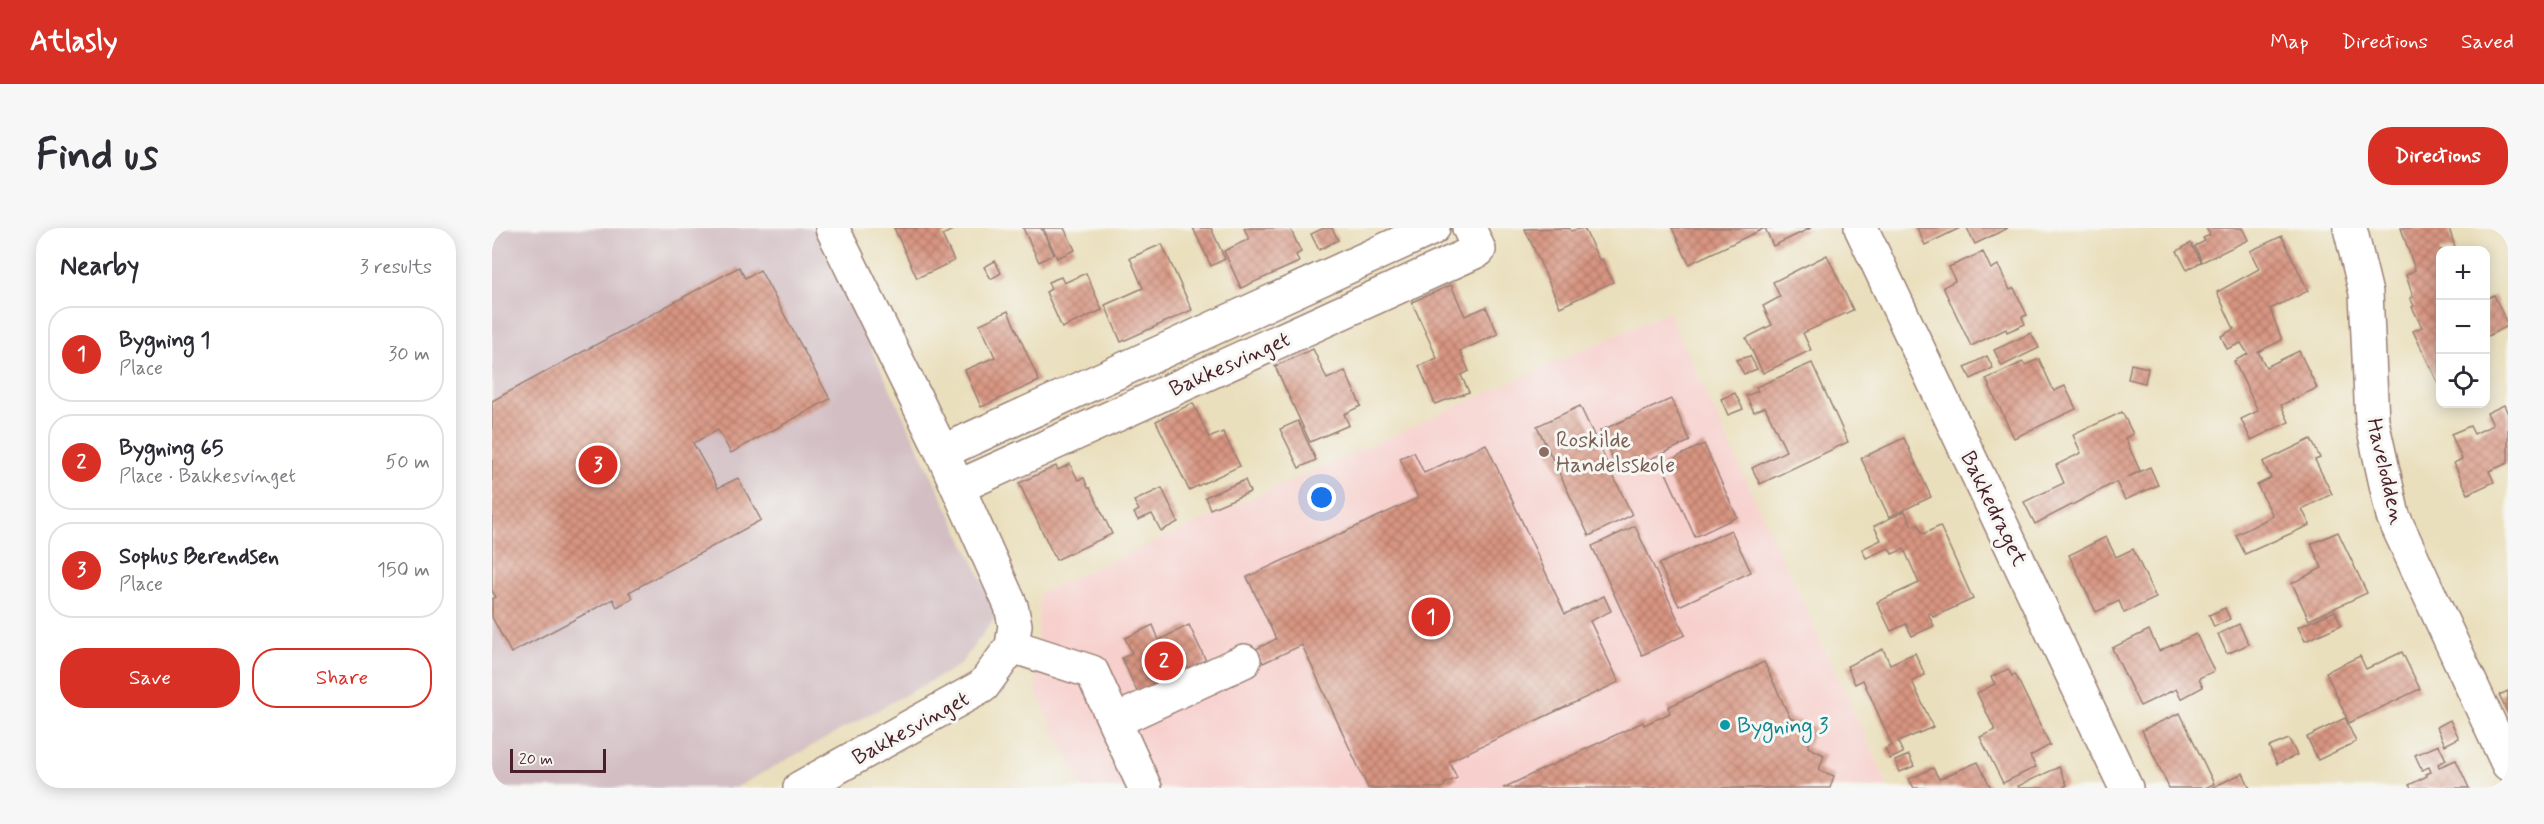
<!DOCTYPE html>
<html lang="en">
<head>
<meta charset="utf-8">
<style>
  body { margin:0; font-family:Mynerve,sans-serif; background:#f7f7f7; color:#2b2b33 }
  .controls { position:absolute; right:18px; top:18px; display:grid; overflow:hidden; border-radius:12px; box-shadow:0 3px 15px #0003 }
  .controls button { width:54px; height:54px; display:grid; place-items:center; padding:0; border:0; border-bottom:2px solid #e1e1e2; background:#fff; color:#2b2b33; font:30px sans-serif }
  .scale { position:absolute; left:18px; bottom:15px; width:96px; box-sizing:border-box; padding-left:6px; border:3px solid #4a1f2b; border-top:0; font-size:16px; line-height:21px; white-space:nowrap; color:#4a1f2b; -webkit-text-stroke:4px #f6f6f2; paint-order:stroke }
  .you { position:absolute; left:830px; top:270px; width:21px; height:21px; margin:-15px; border:4px solid #fff; border-radius:50%; background:#1a73e8; box-shadow:0 0 0 9px #1a73e833 }
  .badge { display:grid; place-items:center; width:39px; height:39px; border-radius:50%; background:#d93025; color:#fff; font-size:20px; font-weight:700 }
  .pin { position:absolute; translate:-50% -50%; border:3px solid #fff; box-shadow:0 2px 6px #0006 }
  .list { margin:0; padding:0; list-style:none }
  h2 { display:flex; justify-content:space-between; align-items:center; height:78px; margin:0; padding:0 24px; font-size:26px }
  h2 small { font-size:20px; font-weight:400; color:#7c7c81 }
  .list li { display:grid; grid-template-columns:39px 1fr auto; gap:18px; align-items:center; box-sizing:border-box; height:96px; margin:0 12px 12px; padding:0 12px; border:2px solid #e1e1e2; border-radius:24px }
  .list b { display:block; font-size:22px; white-space:nowrap }
  .list p { margin:0; font-size:20px; white-space:nowrap; color:#7c7c81 }
  .list em { font-size:20px; font-style:normal; color:#7c7c81 }
  .actions { display:flex; gap:12px; padding:18px 24px }
  .actions a { flex:1; padding:14px 0; border:2px solid #d93025; border-radius:24px; text-align:center; font-size:21px; color:#d93025 }
  .actions .main { background:#d93025; color:#fff }
  .icon { flex:none; width:33px; height:33px; fill:none; stroke:currentColor; stroke-width:2; stroke-linecap:round; stroke-linejoin:round }
  .map { position:relative; flex:none; width:2016px; height:560px; overflow:hidden; border-radius:24px }
  header { display:flex; align-items:center; gap:36px; box-sizing:border-box; height:84px; padding:0 30px; background:#d93025; color:#fff }
  header strong { font-size:28px }
  nav { display:flex; gap:33px; margin-inline-start:auto; font-size:21px }
  .intro { display:flex; align-items:center; justify-content:space-between; box-sizing:border-box; height:144px; padding:0 36px }
  h1 { margin:0; font-size:42px }
  .button { padding:15px 27px; border-radius:24px; background:#d93025; color:#fff; font-size:21px; font-weight:700 }
  main { display:flex; gap:36px; padding:0 36px }
  aside { flex:1; background:#fff; border-radius:24px; box-shadow:0 3px 15px #0003 }
  .map>svg:first-child { display:block }
  .built { fill:#f7d0cd }
  .industrial { fill:#d2bec3 }
  .building { fill:url(#building-cross-hatch) }
  .lines { fill:none; stroke-linecap:round; stroke-linejoin:round }
  .minor-casing { stroke:#9a7f74; stroke-width:36 }
  .minor { stroke:#fff; stroke-width:33 }
  .education-dot { fill:#8d6e63; stroke:#f6f6f2; stroke-width:2 }
  .culture-dot { fill:#0f9aa8; stroke:#f6f6f2; stroke-width:2 }
  .labels { text-anchor:middle; stroke-width:6; stroke-linejoin:round; paint-order:stroke }
  .street-label { font-size:22px; fill:#4a1f2b; stroke:#f6f6f2 }
  .education-label { font-size:22px; fill:#785e54; stroke:#f6f6f2; text-anchor:start }
  .culture-label { font-size:22px; fill:#0d838f; stroke:#f6f6f2; text-anchor:start }
</style>
</head>
<body>
<header>
<strong>Atlasly</strong>
<nav><a>Map</a><a>Directions</a><a>Saved</a></nav>
</header>
<div class="intro"><h1>Find us</h1><a class="button">Directions</a></div>
<main>
<aside>
<h2>Nearby<small>3 results</small></h2>
<ul class="list">
<li><span class="badge">1</span><div><b>Bygning 1</b><p>Place</p></div><em>30 m</em></li>
<li><span class="badge">2</span><div><b>Bygning 65</b><p>Place · Bakkesvinget</p></div><em>50 m</em></li>
<li><span class="badge">3</span><div><b>Sophus Berendsen</b><p>Place</p></div><em>150 m</em></li>
</ul>
<div class="actions"><a class="main">Save</a><a>Share</a></div>
</aside>
<div class="map">
<svg width="2016" height="560" viewBox="0 0 2016 560">
  <defs>
    <pattern id="building-cross-hatch" width="8" height="8" patternUnits="userSpaceOnUse" patternTransform="scale(1.5)"><rect width="8" height="8" fill="#d89581"/><path d="M0 0l8 8M0 8l8-8" fill="none" stroke="#b1796a"/></pattern>
  </defs>
  <rect width="100%" height="100%" fill="#f6f6f2"/>
  <filter id="ink" filterUnits="userSpaceOnUse"><feTurbulence type="fractalNoise" baseFrequency=".0167" numOctaves="2"/><feDisplacementMap in="SourceGraphic" scale="12" xChannelSelector="R" yChannelSelector="G"/><feConvolveMatrix kernelMatrix="1 2 1 2 8 2 1 2 1" color-interpolation-filters="sRGB"/></filter>
  <filter id="wash" filterUnits="userSpaceOnUse"><feTurbulence type="fractalNoise" baseFrequency=".008" numOctaves="4" result="noise"/><feDisplacementMap in="SourceGraphic" scale="24" xChannelSelector="R" yChannelSelector="G"/><feGaussianBlur stdDeviation="1.35" result="paint"/><feColorMatrix in="noise" values="0 0 0 0 0 0 0 0 0 0 0 0 0 0 0 0 0 1.4 0 .05"/><feComposite in="paint" operator="in"/></filter>
  <g filter="url(#wash)">
    <rect width="100%" height="100%" fill="#eadfbc"/>
    <path class="built" d="M1176,84l221,476h-806l-48,-97 5,-98z"/>
    <path class="industrial" d="M0,0h321l185,385 -38,52 -225,123h-243z"/>
    <g id="blocks">
      <g class="building">
        <path d="M402,0h63l-15,7 12,26 -37,17z"/>
        <path d="M531,0h18l13,26 -15,8z"/>
        <path d="M551,0h21l11,22 -18,8z"/>
        <path d="M701,0h18l14,31 -14,7z"/>
        <path d="M752,0h46l11,24 -5,3 3,7 -58,26 -17,-37 25,-12z"/>
        <path d="M832,0h8l6,12 -19,10 -8,-16z"/>
        <path d="M1077,0l2,3 13,-3 15,32 3,-1 11,23 -53,25 -35,-78z"/>
        <path d="M1180,0h139l-38,18 -8,-18 -76,36z"/>
        <path d="M1425,0h43l-35,17z"/>
        <path d="M1475,0h41l-33,16z"/>
        <path d="M1714,0h36l6,12 -46,22 -7,-16 10,-5 -2,-3 7,-3z"/>
        <path d="M1909,0h48l7,22h-16v132l-2,1 -25,-52 9,-4 -10,-20 2,-1 -4,-8 3,-1 -7,-22 9,-5z"/>
        <path d="M1790,8l26,55 -38,18 12,31 -24,12 8,15 33,-16 18,37 -36,17 8,17 -38,18 -10,-21 17,-8 -24,-50 14,-7 -7,-11 -14,6 -6,-13 13,-7 -17,-37 42,-23 -9,-18z"/>
        <path d="M1699,15l10,19 -14,8 -10,-19z"/>
        <path d="M670,16l30,66 -71,32 -16,-37 38,-17 -13,-30z"/>
        <path d="M1491,24l8,17 7,-4 12,25 4,-2 13,27 -5,2 3,7 -18,8 -1,-3 -35,17 -28,-59 12,-6 -6,-14z"/>
        <path d="M1335,27l26,55 -50,23 8,17 -48,23 -17,-35 26,-13 -9,-19 17,-9 -7,-15z"/>
        <path d="M503,33l6,12 -10,6 -7,-12z"/>
        <path d="M247,39l6,11 15,-8 70,129 -99,54 -13,-23 -25,13 25,45 20,-10 23,42 -132,72 4,6 -16,9 -4,-8 -102,54 -19,-36v-18l4,-2 -4,-6v-190z"/>
        <path d="M594,45l16,37 -40,18 -16,-36 5,-3 -3,-7 13,-5 3,6z"/>
        <path d="M959,57l14,31 21,-9 12,27 -38,17 9,20 -8,4 8,17 -34,12 -16,-38 18,-8 -25,-56z"/>
        <path d="M2002,67l14,31 -22,11v-38z"/>
        <path d="M516,83l31,70 -58,26 -16,-37 30,-13 -15,-33z"/>
        <path d="M1539,105l8,15 -37,18 -8,-16z"/>
        <path d="M821,121l14,30 18,-8 16,35 -17,8 5,11 -39,17 -35,-76z"/>
        <path d="M1258,128l7,13 -13,5 -8,-14z"/>
        <path d="M1495,128l6,12 -22,11 -6,-12z"/>
        <path d="M1547,131l15,32 11,-5 11,23 -62,29 -28,-59 37,-17 2,3z"/>
        <path d="M1320,135l36,79 -88,42 -8,-16 34,-17 -21,-44 -11,5 -8,-16 12,-5 -2,-4z"/>
        <path d="M1639,136l17,4 -3,15 -17,-4z"/>
        <path d="M1243,165l8,16 -15,6 -7,-16z"/>
        <path d="M1179,171l19,42 -71,32 -19,-42z"/>
        <path d="M701,175l16,35 14,-6 17,34 -51,24 -33,-69z"/>
        <path d="M2012,177l4,9v49l-19,8 5,11 -26,12 -14,-31 8,-4 -11,-25 19,-8 4,8 19,-9 -6,-12z"/>
        <path d="M1088,178l52,109 -43,21 -52,-110z"/>
        <path d="M1630,184l11,22 -8,4 15,33 -14,7 24,-11 8,18 -33,15 -9,-18 -81,42 -11,-22 40,-19 -8,-18 25,-12 -8,-18z"/>
        <path d="M806,193l18,39 -17,8 -19,-39z"/>
        <path d="M1412,210l27,59 -42,20 -28,-59z"/>
        <path d="M1819,211l9,19 -5,2 17,34 -30,15 8,16 -65,29 -9,-19 37,-19 -16,-31 14,-7 -8,-16z"/>
        <path d="M994,216l79,170 39,-18 7,15 -21,10 29,61 -170,79 8,17 -13,6 1,2 -4,2h-73l-66,-143 -39,18 -7,-14 20,-10 -29,-62 171,-79 -18,-40 14,-6 10,21z"/>
        <path d="M1212,216l33,73 -42,20 -33,-73z"/>
        <path d="M578,236l8,16 6,-2 4,10h2l22,46 -56,26 -37,-77 37,-17 2,4z"/>
        <path d="M753,252l5,12 -40,17 -5,-12z"/>
        <path d="M670,260l16,34 -17,9 -9,-17 -14,6 -4,-7 5,-3 -5,-9z"/>
        <path d="M1413,283l7,15 6,-2 5,10 17,-8 33,73 -40,18 -2,-4 -3,1 6,12 -22,10 -6,-12 -15,7 -14,-29 42,-19 -15,-34 -12,5 -3,-6 -23,10 -4,-9 19,-9 -7,-14z"/>
        <path d="M1143,298l50,109 -43,20 -50,-109z"/>
        <path d="M1239,302l20,42 -72,34 -20,-42z"/>
        <path d="M1846,304l29,61 -58,27 -17,-37 30,-15 -11,-24z"/>
        <path d="M1614,309l10,20 17,-8 23,49 -32,15 -5,-12 -23,11 -27,-57z"/>
        <path d="M1733,380l5,11 -16,8 -5,-12z"/>
        <path d="M1843,383l6,14 -36,16 -7,-14z"/>
        <path d="M1747,396l10,20 -22,10 -9,-20z"/>
        <path d="M661,397l6,15 30,-15 18,38 -68,33 -17,-38 10,-5 -7,-15z"/>
        <path d="M1657,402l10,21 37,-17 18,37 -15,7 4,9 -22,12 -5,-10 -36,17 -28,-58z"/>
        <path d="M1391,421l7,15 25,-11 10,22 -13,6 21,46 -35,15 5,11 -13,6 -5,-10 7,-4 -29,-65 -8,4 -8,-18z"/>
        <path d="M1910,424l18,37 -71,34 -23,-51 34,-16 6,13z"/>
        <path d="M1272,434l26,56 25,8 -7,21 16,8 -5,15 15,6 -4,12h-327l140,-66 1,3 26,-12 -2,-6z"/>
        <path d="M1516,441l4,7 3,-2 35,71 -20,11 6,11 -33,16 -23,-46 15,-7 -18,-37 18,-9 -4,-7z"/>
        <path d="M2016,463v23l-9,-19z"/>
        <path d="M1688,485l34,71 -9,4h-36l-27,-58z"/>
        <path d="M1853,490l11,24 -38,18 -11,-23z"/>
        <path d="M1958,492l9,18 -14,7 -8,-18z"/>
        <path d="M1797,511l8,16 -20,9 -8,-17z"/>
        <path d="M1947,517l7,15 -8,4 1,3 17,-7 13,28h-58l-2,-3 18,-9 -1,-2 5,-2 -2,-5 -7,3 -7,-15z"/>
        <path d="M1417,527l5,11 -14,6 -5,-11z"/>
        <path d="M1486,534l13,26h-77l-5,-9 24,-11 6,11z"/>
        <path d="M1567,539l8,18 -5,3h-43l-1,-2z"/>
        <path d="M1751,545l7,15h-39z"/>
      </g>
    </g>
  </g>
  <g filter="url(#ink)">
    <use href="#blocks" fill-opacity="0" stroke="#9a7f74" stroke-width="1.5"/>
    <g class="lines">
      <g class="minor-casing">
        <g id="minor">
          <path d="M1369,0l265,560"/>
          <path d="M1858,0l16,65 6,128 21,95 115,248"/>
          <path d="M450,224l491,-224"/>
          <path d="M466,259l521,-237 -10,-22"/>
          <path d="M520,418l80,26 53,116"/>
          <path d="M623,493l129,-60"/>
          <path d="M308,560l183,-102 29,-40 3,-21 -4,-19 -69,-154 -110,-224"/>
        </g>
      </g>
      <use href="#minor" class="minor"/>
    </g>
  </g>
  <circle class="education-dot" cx="1052" cy="224" r="6"/>
  <circle class="culture-dot" cx="1233" cy="497" r="6"/>
  <g class="labels">
    <g class="street-label">
      <text transform="translate(737 135) rotate(-24)" y="8">Bakkesvinget</text>
      <text transform="translate(1895 243) rotate(77)" y="8">Havelodden</text>
      <text transform="translate(1503 280) rotate(64)" y="8">Bakkedraget</text>
      <text transform="translate(418 499) rotate(-29)" y="8">Bakkesvinget</text>
    </g>
    <g class="education-label">
      <text x="1064" y="219">Roskilde<tspan x="1064" dy="25">Handelsskole</tspan></text>
    </g>
    <g class="culture-label">
      <text x="1245" y="505">Bygning 3</text>
    </g>
  </g>
</svg>
<div class="controls">
<button>+</button>
<button>−</button>
<button><svg class="icon" aria-label="locate" viewBox="0 0 24 24"><circle cx="12" cy="12" r="6"/><path d="M12 2v4M12 18v4M2 12h4M18 12h4"/></svg></button>
</div>
<div class="scale">20 m</div>
<div class="you"></div>
<div class="pin badge" style="left:939px;top:389px">1</div>
<div class="pin badge" style="left:672px;top:433px">2</div>
<div class="pin badge" style="left:106px;top:237px">3</div>
</div>
</main>
</body>
</html>
